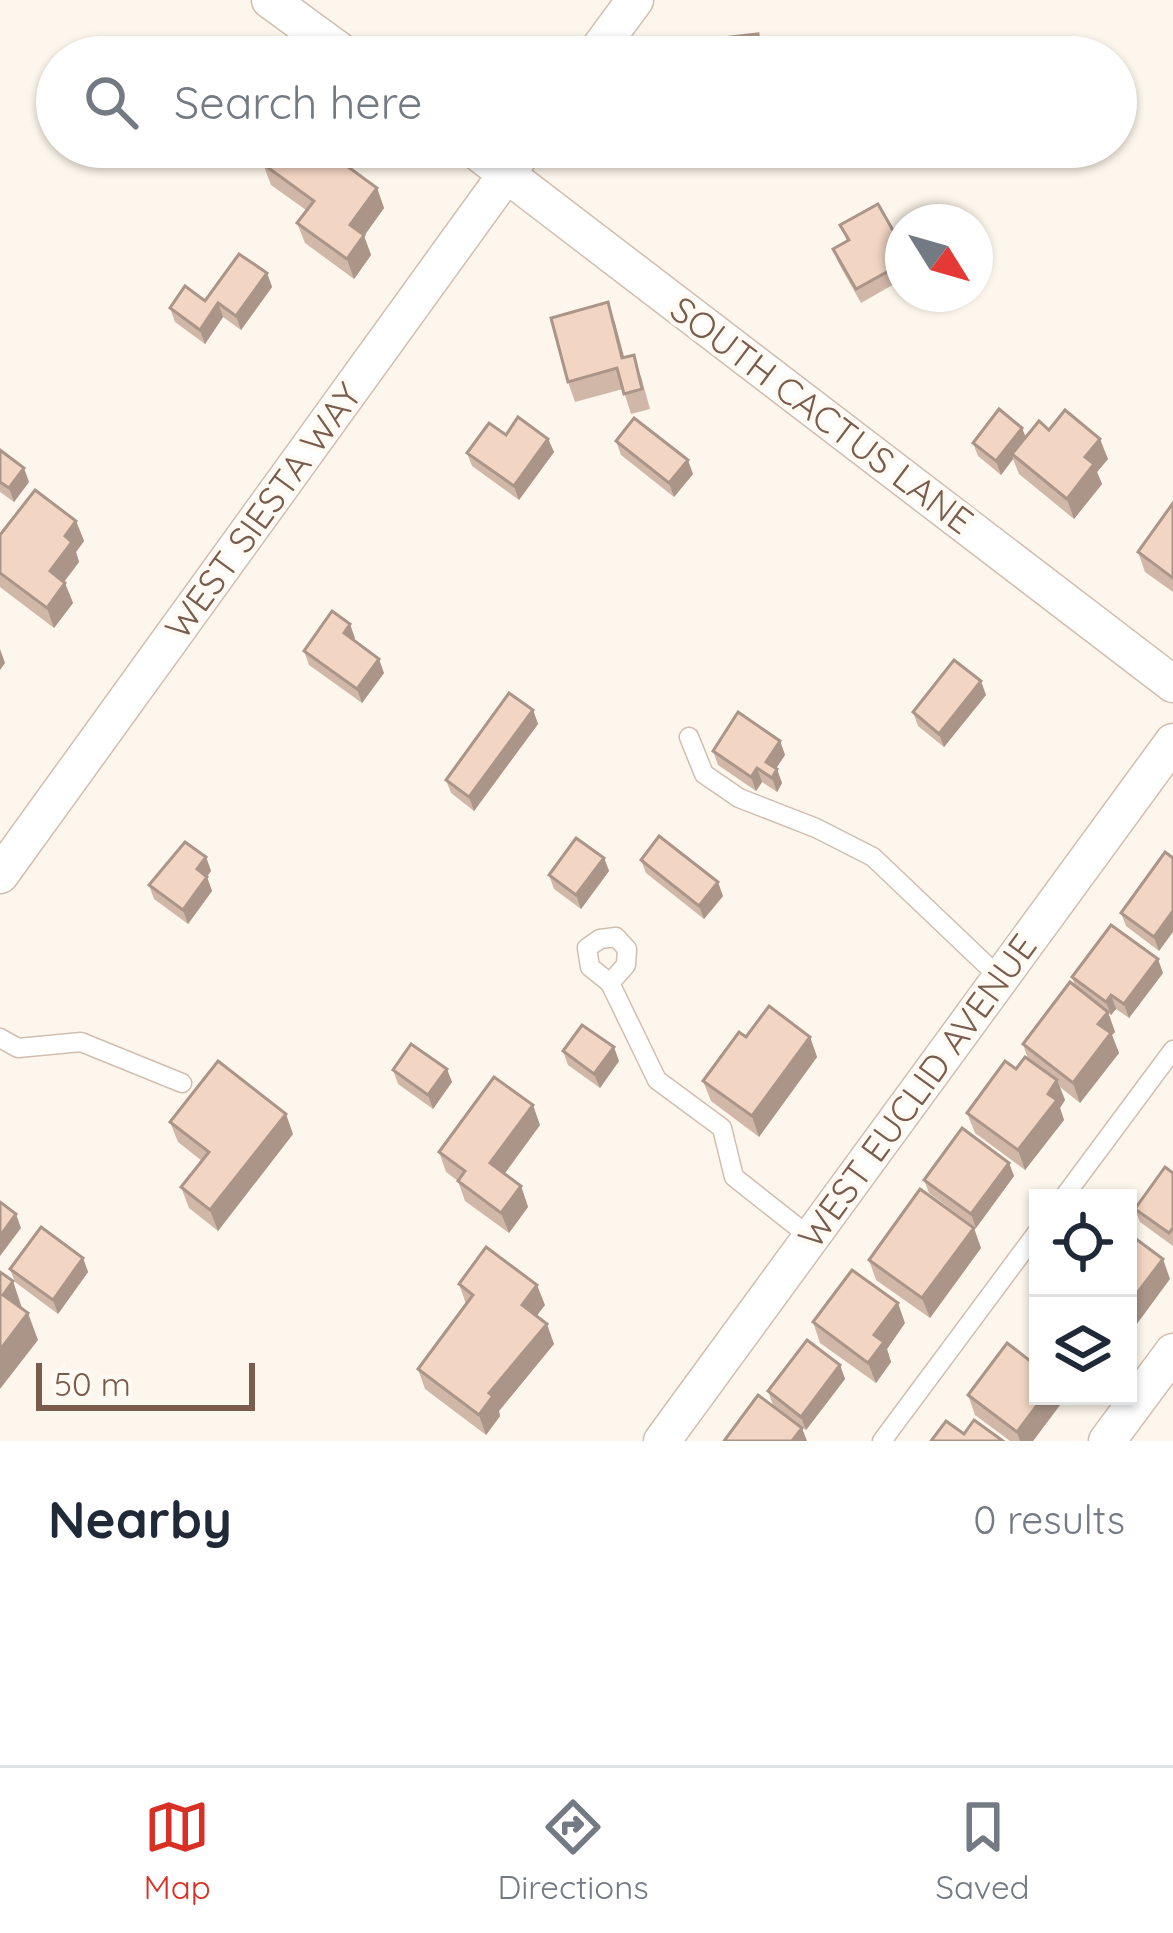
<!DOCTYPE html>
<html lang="en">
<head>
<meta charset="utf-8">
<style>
  body { margin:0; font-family:Quicksand,sans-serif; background:#f2f2f3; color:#1f2937 }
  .controls { position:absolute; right:36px; bottom:36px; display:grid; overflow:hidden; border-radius:0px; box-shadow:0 3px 9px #0004 }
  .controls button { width:108px; height:108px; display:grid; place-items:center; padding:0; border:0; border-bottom:3px solid #e0e1e3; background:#fff; color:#1f2937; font:60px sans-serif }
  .compass { position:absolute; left:885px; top:204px; width:108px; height:108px; border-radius:50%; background:#fff; box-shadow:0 3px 9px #0004; rotate:127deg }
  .scale { position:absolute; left:36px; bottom:30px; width:219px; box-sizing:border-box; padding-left:12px; border:6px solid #7a5c4d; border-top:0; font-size:33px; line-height:42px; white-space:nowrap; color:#7a5c4d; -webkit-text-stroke:9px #fffaf3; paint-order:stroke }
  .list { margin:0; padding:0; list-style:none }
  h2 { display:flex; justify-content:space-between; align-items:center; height:156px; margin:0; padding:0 48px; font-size:51px }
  h2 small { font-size:39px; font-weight:400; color:#747a83 }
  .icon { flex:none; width:66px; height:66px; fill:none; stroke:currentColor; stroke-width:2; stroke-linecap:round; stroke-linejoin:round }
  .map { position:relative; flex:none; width:1173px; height:1441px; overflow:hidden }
  .search { position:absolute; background:#fff; box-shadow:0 3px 9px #0004; left:36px; right:36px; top:36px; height:132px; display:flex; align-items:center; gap:30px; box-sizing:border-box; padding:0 42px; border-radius:66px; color:#747a83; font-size:45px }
  .sheet { height:324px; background:#fff }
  nav { display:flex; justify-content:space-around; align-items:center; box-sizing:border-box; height:168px; border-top:3px solid #e0e1e3; background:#fff; font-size:33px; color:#747a83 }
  nav a { display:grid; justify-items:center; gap:6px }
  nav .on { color:#d93025 }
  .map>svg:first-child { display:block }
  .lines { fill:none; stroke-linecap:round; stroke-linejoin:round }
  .service-casing { stroke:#d1beb0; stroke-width:21 }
  .minor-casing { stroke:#d1beb0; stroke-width:39 }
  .service { stroke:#fff; stroke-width:18 }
  .minor { stroke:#fff; stroke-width:36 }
  .wall { fill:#d1b7a8 }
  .shaded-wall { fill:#aa9588 }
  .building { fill:#f3d5c3; stroke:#aa9588; stroke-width:3 }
  .labels { text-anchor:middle; stroke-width:9; stroke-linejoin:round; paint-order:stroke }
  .street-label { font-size:36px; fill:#7a5c4d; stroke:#fffaf3 }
</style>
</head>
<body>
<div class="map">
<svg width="1173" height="1441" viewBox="0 0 1173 1441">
  <rect width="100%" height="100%" fill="#fdf6ec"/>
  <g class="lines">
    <g class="service-casing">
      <g id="service">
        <path d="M689,737l15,37 35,24 77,30 57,29 127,121"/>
        <path d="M610,983l16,-18 1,-16 -11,-12 -16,2 -13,9 3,19 20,16 47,97 65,48 12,49 76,60"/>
        <path d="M0,1038l18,10 63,-6 101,41"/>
        <path d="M1063,1198l110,-148"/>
        <path d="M882,1441l156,-210"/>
      </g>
    </g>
    <g class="minor-casing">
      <g id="minor">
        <path d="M270,0l78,57"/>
        <path d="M593,57l42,-57"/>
        <path d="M471,147l702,537"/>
        <path d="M0,875l526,-728"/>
        <path d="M662,1441l511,-699"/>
        <path d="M1107,1441l66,-89"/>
      </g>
    </g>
    <use href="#service" class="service"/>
    <use href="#minor" class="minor"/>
  </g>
  <g class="wall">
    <path d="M263,164l114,24 7,20 -20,28 7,19 -17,24 -49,-36 -8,-20 9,-13 -35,-25z"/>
    <path d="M840,225l63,23v31l-42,24 -23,-41 -5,-13 14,-8z"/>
    <path d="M267,273l5,14 -31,43 -18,-13 -18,27 -30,-22 -5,-14 35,-7z"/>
    <path d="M608,302l16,56 17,18 9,33 -19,5 -8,-25 -48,13 -7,-20z"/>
    <path d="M1022,428l4,9 23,-7 59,29 -11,13 5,12 -28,35 -55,-45 -6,-15 -12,16 -23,-19 -5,-13z"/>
    <path d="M548,439l6,13 -35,48 -47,-34 -5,-13z"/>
    <path d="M616,441l77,33 -19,23 -53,-42z"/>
    <path d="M0,450l29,32 -15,20 -14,-10z"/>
    <path d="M1173,503v89l-28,-20 -7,-20z"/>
    <path d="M76,521l8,20 -8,11 3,10 -15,20 9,21 -19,25 -54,-41v-52z"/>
    <path d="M355,638l-1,2 30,33 -22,30 -53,-38 -5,-14z"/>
    <path d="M986,695l-42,52 -26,-21 -5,-14z"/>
    <path d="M533,710l5,14 -64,87 -23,-18 -5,-13z"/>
    <path d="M780,741l5,14 -9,13 6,15 -5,9 -15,-10 -6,9 -38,-26 -5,-14z"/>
    <path d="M1165,852l-6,99 -33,-25 -5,-13z"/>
    <path d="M206,857l5,14 -4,6 5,14 -24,33 -34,-25 -5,-14z"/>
    <path d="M604,858l5,13 -28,38 -27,-20 -5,-14z"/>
    <path d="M641,860l82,36 -19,23 -58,-46z"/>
    <path d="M1163,973l-34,45 -13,-9 -5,6 -3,-2 7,19 -3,3 7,18 -39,50 -20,-16 5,13 -5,8 4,12 -39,50 -50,-37 -8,-20 61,-54 -5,-15 52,-58 -3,-9z"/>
    <path d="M746,1037h64l7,20 -58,80 -48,-36 -8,-20z"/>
    <path d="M563,1051l56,10 -19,27 -32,-23z"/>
    <path d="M393,1070l59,12 -19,27 -35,-25z"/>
    <path d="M170,1122l123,12 -75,97 -29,-23 -8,-21 21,-26 -24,-19z"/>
    <path d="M540,1125l-36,49 17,12 7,21 -19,26 -44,-32 -7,-20 -12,-9 -7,-20z"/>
    <path d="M1009,1163l5,13 -38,52 -47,-35 -5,-13z"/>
    <path d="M1173,1173v73l-33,-24 -5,-13z"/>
    <path d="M981,1248l-51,70 -54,-38 -7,-20z"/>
    <path d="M83,1258l5,14 -30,42 -43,-32 -5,-13z"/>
    <path d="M459,1284l86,21 -9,11 18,28 -55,67 1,5 -14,19 -61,-46 -7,-20 48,-65z"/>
    <path d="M813,1322l92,1 -18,26 4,13 -15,21 -56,-40z"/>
    <path d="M840,1365l5,14 -39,51 -33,-25 -5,-14z"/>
    <path d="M968,1395l94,1 1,5 -30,40h-23l-35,-26z"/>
  </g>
  <g class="shaded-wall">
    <path d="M377,188l7,20 -20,28 7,19 -17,24 -7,-20 3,-34z"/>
    <path d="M267,273l5,14 -31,43 -5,-14z"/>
    <path d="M608,302l7,21 15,56 -8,-21z"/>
    <path d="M218,303l5,14 -18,27 -5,-14z"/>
    <path d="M1022,428l5,13 -15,13 1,5 -12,16 -5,-14z"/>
    <path d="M548,439l6,13 -35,48 -5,-14z"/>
    <path d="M1100,439l8,20 -11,13 5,12 -28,35 -7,-20 18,-42z"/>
    <path d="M688,460l5,14 -19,23 -5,-14z"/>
    <path d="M24,468l5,14 -15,20 -5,-14z"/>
    <path d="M76,521l8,20 -8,11 3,10 -22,29 -7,-20 15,-35z"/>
    <path d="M65,583l8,20 -19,25 -7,-20z"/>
    <path d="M350,624l5,14 -6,9 -5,-14z"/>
    <path d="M0,649l5,14 -5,7z"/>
    <path d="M379,659l5,14 -22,30 -5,-14z"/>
    <path d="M981,681l5,14 -42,52 -5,-13z"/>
    <path d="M533,710l5,14 -64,87 -5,-14z"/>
    <path d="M780,741l5,14 -14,21 -5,-14z"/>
    <path d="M757,768l5,14 -6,9 -5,-14z"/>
    <path d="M777,769l5,14 -5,9 -5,-14z"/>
    <path d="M206,857l5,14 -9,12 -5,-14z"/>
    <path d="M604,858l5,13 -28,38 -5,-14z"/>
    <path d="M207,877l5,14 -24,33 -5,-14z"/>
    <path d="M718,882l5,14 -19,23 -5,-13z"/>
    <path d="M1173,911v21l-14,19 -5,-14z"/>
    <path d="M1158,959l5,14 -34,45 -5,-14z"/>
    <path d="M1111,995l5,14 -5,6 -5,-13z"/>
    <path d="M1108,1012l7,20 -3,3 7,18 -39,50 -7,-20 25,-59z"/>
    <path d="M810,1037l7,20 -58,80 -7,-21z"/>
    <path d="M614,1047l5,14 -19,27 -6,-14z"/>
    <path d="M447,1069l5,13 -19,27 -5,-14z"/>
    <path d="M1057,1080l8,20 -5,8 4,12 -39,50 -7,-20z"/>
    <path d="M533,1105l7,20 -43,59 -7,-21z"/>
    <path d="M286,1114l7,20 -75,97 -8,-21z"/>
    <path d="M1009,1163l5,13 -38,52 -5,-14z"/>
    <path d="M521,1186l7,21 -19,26 -8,-20z"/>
    <path d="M16,1214l5,14 -21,28v-20z"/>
    <path d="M974,1228l7,20 -51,70 -8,-20z"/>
    <path d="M83,1258l5,14 -30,42 -5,-14z"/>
    <path d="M1163,1259l7,20 -39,53 -3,-8v-19z"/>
    <path d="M13,1281l9,27 -10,13 -9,-26z"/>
    <path d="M537,1285l8,20 -16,21 -7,-21z"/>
    <path d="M898,1303l7,20 -18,26 4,13 -15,21 -8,-20 6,-28z"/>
    <path d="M28,1313l10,27 -38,49v-39z"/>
    <path d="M547,1324l7,20 -55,67 1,5 -14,19 -7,-20 10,-22z"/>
    <path d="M840,1365l5,14 -39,51 -5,-13z"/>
    <path d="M1044,1396h18l1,5 -30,40h-13l-3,-9z"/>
    <path d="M802,1428l5,13h-15z"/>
  </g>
  <g class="building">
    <path d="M758,34l2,23h-29l-1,-20z"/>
    <path d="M276,147h45l56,41 -27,37 14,10 -17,24 -50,-36 17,-22 -51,-37z"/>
    <path d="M878,204l25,44v15l-47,26 -23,-40 16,-9 -9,-15z"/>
    <path d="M239,254l28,19 -31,43 -18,-13 -18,27 -30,-22 15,-22 20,15z"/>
    <path d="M608,302l14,56 12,-3 8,34 -18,5 -7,-26 -49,14 -17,-64z"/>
    <path d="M999,409l23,19 -26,33 -23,-18z"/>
    <path d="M1065,410l35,29 -15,18 9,7 -27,35 -55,-45 27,-33 10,9z"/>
    <path d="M518,417l30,22 -34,47 -47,-33 22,-30 17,12z"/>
    <path d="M634,418l54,42 -19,23 -53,-42z"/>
    <path d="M0,450l24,18 -15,20 -9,-6z"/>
    <path d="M35,490l41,31 -11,15 7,6 -22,29 15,12 -18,25 -47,-35v-38z"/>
    <path d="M1173,503v75l-35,-26z"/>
    <path d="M332,611l18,13 -6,9 35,26 -22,30 -53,-38z"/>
    <path d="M954,660l27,21 -42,53 -26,-22z"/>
    <path d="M509,693l24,17 -64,87 -23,-17z"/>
    <path d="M738,712l42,29 -14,21 11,7 -5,9 -15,-10 -6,9 -38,-26z"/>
    <path d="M659,836l59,46 -19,24 -58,-46z"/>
    <path d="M576,838l28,20 -28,37 -27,-20z"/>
    <path d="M185,842l21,15 -9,12 10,8 -24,33 -34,-25z"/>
    <path d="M1165,852l8,6v53l-19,26 -33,-24z"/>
    <path d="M1111,925l47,34 -34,45 -13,-9 -5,7 -34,-25z"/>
    <path d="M1070,982l38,30 -10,12 13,9 -38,50 -50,-39z"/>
    <path d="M769,1006l41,31 -58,79 -49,-35 36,-49 7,5z"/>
    <path d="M582,1025l32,22 -20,27 -31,-23z"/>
    <path d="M411,1044l36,25 -19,26 -35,-25z"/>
    <path d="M1025,1057l32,23 -9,14 9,6 -39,50 -51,-37 38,-52 11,8z"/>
    <path d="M218,1061l68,53 -76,96 -29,-23 28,-35 -39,-30z"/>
    <path d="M494,1077l39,28 -43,58 31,23 -20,27 -43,-32 7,-10 -26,-19z"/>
    <path d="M962,1128l47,35 -38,51 -47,-34z"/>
    <path d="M1165,1167l8,6v55l-4,5 -34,-24z"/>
    <path d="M920,1189l54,39 -52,70 -53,-38z"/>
    <path d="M0,1202l16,12 -16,22z"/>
    <path d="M41,1227l42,31 -30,42 -43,-31z"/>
    <path d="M1128,1233l35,26 -35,46z"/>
    <path d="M486,1247l51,38 -15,20 25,19 -58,69 4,3 -14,19 -61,-46 55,-74 -14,-11z"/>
    <path d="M852,1270l46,33 -24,32 10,7 -16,21 -55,-41z"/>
    <path d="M0,1272l13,9 -10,14 25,18 -28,37z"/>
    <path d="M807,1340l33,25 -39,52 -33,-26z"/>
    <path d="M1007,1343l31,24v29h6l-27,36 -49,-37z"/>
    <path d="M758,1395l44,33 -10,13h-68z"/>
    <path d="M974,1420l29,21h-72l15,-20 18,13z"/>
  </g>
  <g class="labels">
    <g class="street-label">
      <text transform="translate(822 415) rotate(37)" y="13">SOUTH CACTUS LANE</text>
      <text transform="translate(263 511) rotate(-54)" y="13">WEST SIESTA WAY</text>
      <text transform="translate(917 1091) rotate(-54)" y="13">WEST EUCLID AVENUE</text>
    </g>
  </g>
</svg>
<div class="controls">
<button><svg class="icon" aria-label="locate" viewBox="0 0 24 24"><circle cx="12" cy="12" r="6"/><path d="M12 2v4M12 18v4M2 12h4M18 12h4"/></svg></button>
<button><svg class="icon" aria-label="layers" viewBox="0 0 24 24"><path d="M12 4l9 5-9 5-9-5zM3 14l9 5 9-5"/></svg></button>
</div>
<svg class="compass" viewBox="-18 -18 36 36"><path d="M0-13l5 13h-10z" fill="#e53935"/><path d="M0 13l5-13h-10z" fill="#747a83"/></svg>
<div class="scale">50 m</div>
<div class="search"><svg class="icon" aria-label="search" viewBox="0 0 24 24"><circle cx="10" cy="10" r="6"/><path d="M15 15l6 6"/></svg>Search here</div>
</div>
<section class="sheet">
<h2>Nearby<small>0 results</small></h2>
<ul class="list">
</ul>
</section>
<nav>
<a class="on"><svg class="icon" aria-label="map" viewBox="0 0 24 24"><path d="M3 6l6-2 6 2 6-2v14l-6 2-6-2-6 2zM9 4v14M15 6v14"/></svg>Map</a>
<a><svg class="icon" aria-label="directions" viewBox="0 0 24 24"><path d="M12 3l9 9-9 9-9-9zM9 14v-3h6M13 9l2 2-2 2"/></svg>Directions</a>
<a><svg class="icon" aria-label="saved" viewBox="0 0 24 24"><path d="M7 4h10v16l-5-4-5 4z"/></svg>Saved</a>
</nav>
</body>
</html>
